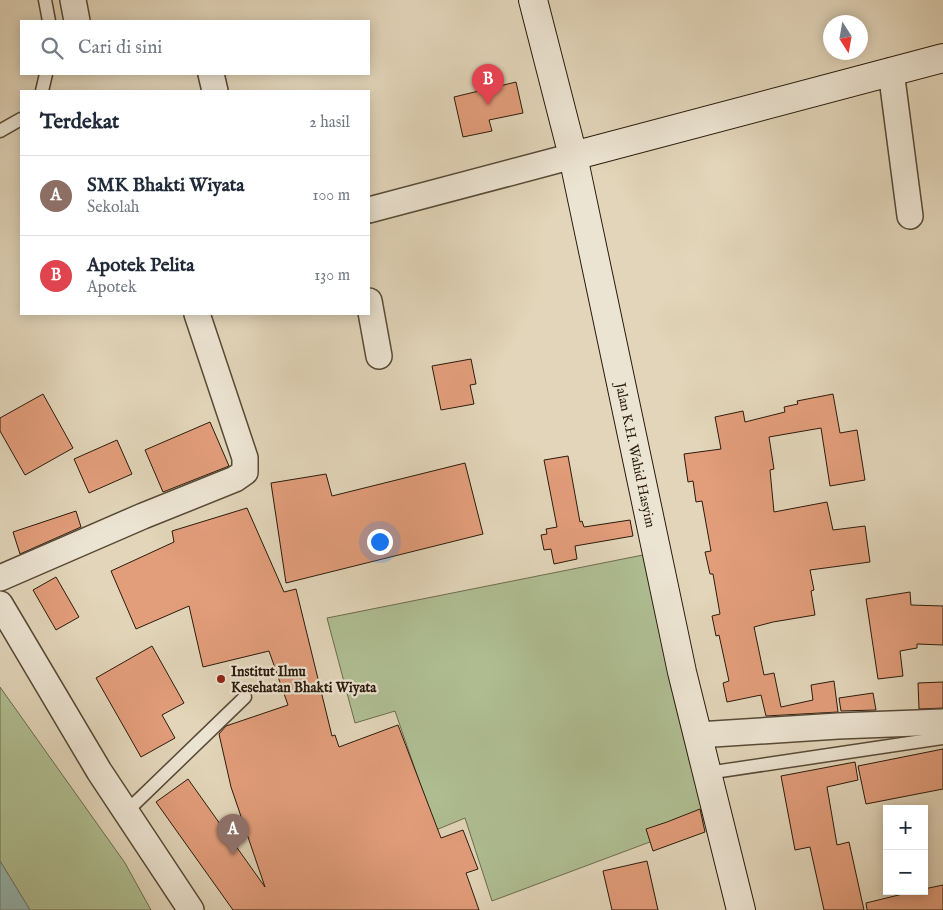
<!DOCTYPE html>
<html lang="id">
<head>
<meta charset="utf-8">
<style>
  body { margin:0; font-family:"IM FELL English",serif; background:#f6f6f7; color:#1f2937 }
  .controls { position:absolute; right:15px; bottom:15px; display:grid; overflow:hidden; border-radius:0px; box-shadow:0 2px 12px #0003 }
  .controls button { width:45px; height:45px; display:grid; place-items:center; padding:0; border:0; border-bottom:1px solid #e0e1e3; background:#fff; color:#1f2937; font:25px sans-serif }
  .compass { position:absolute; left:823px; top:15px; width:45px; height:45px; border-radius:50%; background:#fff; box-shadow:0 2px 12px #0003; rotate:169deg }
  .you { position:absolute; left:379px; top:541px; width:18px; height:18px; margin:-12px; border:4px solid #fff; border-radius:50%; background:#1a73e8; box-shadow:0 0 0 8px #1a73e833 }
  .badge { display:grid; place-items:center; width:32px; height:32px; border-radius:50%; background:#0f766e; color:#fff; font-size:16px; font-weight:700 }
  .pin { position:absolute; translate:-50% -41px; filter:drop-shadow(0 1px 2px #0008) }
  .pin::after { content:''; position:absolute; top:26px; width:18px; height:15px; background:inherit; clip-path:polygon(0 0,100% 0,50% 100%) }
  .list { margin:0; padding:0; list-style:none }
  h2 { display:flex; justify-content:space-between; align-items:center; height:65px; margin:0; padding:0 20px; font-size:21px }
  h2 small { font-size:16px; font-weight:400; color:#747a83 }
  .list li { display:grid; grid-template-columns:32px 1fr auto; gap:15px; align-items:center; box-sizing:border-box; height:80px; padding:0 20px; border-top:1px solid #e0e1e3 }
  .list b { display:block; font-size:19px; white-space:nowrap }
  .list p { margin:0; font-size:16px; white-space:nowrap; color:#747a83 }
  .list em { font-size:16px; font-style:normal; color:#747a83 }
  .icon { flex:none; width:28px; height:28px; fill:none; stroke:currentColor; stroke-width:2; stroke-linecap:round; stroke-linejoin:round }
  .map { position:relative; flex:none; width:943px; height:910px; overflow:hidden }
  .search { position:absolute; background:#fff; box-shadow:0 2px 12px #0003; left:20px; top:20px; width:350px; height:55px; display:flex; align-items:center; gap:12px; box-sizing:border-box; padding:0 18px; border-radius:0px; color:#747a83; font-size:19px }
  .panel { position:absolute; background:#fff; box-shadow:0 2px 12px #0003; left:20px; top:90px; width:350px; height:225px; border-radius:0px }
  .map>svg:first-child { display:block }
  .green { fill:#afbe92; stroke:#6c6c4f }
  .water { fill:#95b8b2; stroke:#6a7970 }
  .building { fill:#e29d7b; stroke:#2a1b0c }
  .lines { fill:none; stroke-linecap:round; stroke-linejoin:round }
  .lane-casing { stroke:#584a37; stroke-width:15 }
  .street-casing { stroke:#584a37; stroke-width:28 }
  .secondary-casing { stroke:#2a1b0c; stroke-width:30 }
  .lane { stroke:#ece4d2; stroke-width:12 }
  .street { stroke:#ece4d2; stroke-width:25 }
  .secondary { stroke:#ece4d2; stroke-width:28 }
  .poi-dot { fill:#8f2418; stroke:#ece4d2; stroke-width:2 }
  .labels { text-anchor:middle; stroke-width:4.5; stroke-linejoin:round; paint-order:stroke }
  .street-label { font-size:14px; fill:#2a1b0c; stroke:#ece4d2 }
  .poi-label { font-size:14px; font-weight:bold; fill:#2a1b0c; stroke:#ece4d2; text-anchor:start }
</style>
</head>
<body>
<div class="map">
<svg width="943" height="910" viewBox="0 0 943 910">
  <rect width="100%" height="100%" fill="#e2d5b9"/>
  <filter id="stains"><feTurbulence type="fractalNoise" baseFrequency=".004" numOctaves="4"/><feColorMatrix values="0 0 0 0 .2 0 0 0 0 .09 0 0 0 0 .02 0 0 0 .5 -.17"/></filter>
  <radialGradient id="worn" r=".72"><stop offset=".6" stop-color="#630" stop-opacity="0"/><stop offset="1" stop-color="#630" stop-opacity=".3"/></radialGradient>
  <g class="green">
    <path d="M658,552l56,266 -222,83 -27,-83 -29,12 -41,-119 -40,12 -28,-105z"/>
    <path d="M0,687l125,176 26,47h-121l-30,-49z"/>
  </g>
  <path class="water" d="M0,861l30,49h-30z"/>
  <g class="building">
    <path d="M516,82l7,31 -34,7 3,11 -29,6 -9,-40z"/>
    <path d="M471,359l5,25 -6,1 4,19 -33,6 -9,-44z"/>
    <path d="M43,394l30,54 -48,27 -25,-44v-13z"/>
    <path d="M833,394l7,39 17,-3 8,50 -35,6 -9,-58 -52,9 5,32 -4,1 4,42 53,-10 6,28 32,-4 5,36 -60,8 4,20 -3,1 4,24 -42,7 -19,5 10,48 10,-2 7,34 32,-7 -2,-15 23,-4 4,31 -72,4 -5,-21 -34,7 -4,-19 6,-2 -10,-46 -3,1 -4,-20 8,-2 -7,-40h-3l-5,-22 6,-1 -9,-50 -6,1 -3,-21 -5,1 -4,-28 37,-5 -6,-32 28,-6 2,11 40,-10 -1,-5 14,-3 -1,-3z"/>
    <path d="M210,422l19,44 -66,26 -18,-42z"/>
    <path d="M117,440l15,34 -43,19 -15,-34z"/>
    <path d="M568,456l12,66 2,-1 2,6 46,-7 3,16 -58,10 2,13 -23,5 -3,-15 -7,1 -3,-15 6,-1 -1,-5 11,-2 -13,-67z"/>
    <path d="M465,463l18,71 -197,49 -15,-100 55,-9 6,22z"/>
    <path d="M247,508l37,84 12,-3 36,147 3,-1 4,12 59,-22 43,113 22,-8 15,39 -12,4 13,37h-246l-77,-108 32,-23 77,108 -34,-100 -12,-53 7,-8 62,-21 -19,-54 -66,16 -14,-61 -53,23 -25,-58 63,-29 -2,-11z"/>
    <path d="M76,511l5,16 -61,27 -7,-22z"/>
    <path d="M56,577l23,40 -23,13 -23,-40z"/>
    <path d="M910,592l1,13 32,1v39l-26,-1v4l-17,3 3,25 -25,3 -12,-80z"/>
    <path d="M152,646l32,57 -22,12 13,23 -34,19 -45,-79z"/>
    <path d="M943,682v26l-24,1 -1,-26z"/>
    <path d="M873,693l3,17 -35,1 -2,-13z"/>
    <path d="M943,749v40l-77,15 -8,-38z"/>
    <path d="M855,762l3,18 -31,7 10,58 12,-3 15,68h-40l-14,-63 -15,3 -14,-74z"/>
    <path d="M700,809l5,23 -52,19 -7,-22 21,-7z"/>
    <path d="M647,861l11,49h-46l-9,-39z"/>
    <path d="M943,885v25h-76l-1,-7 49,-12h9v-2z"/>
  </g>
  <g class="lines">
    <g class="lane-casing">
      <g id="lane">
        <path d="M45,0l4,21"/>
        <path d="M42,91l4,-17"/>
        <path d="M0,131l21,-12"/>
        <path d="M707,773l236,-35"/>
        <path d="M126,812l119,-115"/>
      </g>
    </g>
    <g class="street-casing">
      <g id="street">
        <path d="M73,0l4,21"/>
        <path d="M891,71l19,145"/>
        <path d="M211,74l4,17"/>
        <path d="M369,210l204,-54"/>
        <path d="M369,301l10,55"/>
        <path d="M0,578l143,-62 92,-37 10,-7v-14l-48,-144"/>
        <path d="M0,604l99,167 92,139"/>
        <path d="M698,735l140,-9 105,-4"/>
      </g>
    </g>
    <g class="secondary-casing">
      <g id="secondary">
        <path d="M533,0l40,156 109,516 59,238"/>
        <path d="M573,156l370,-98"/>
      </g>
    </g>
    <use href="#lane" class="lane"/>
    <use href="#street" class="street"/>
    <use href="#secondary" class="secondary"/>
  </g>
  <circle class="poi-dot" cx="221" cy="679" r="5"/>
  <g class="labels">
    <g class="street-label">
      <text transform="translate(636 455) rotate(78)" y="5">Jalan K.H. Wahid Hasyim</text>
    </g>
    <g class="poi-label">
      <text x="231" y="676">Institut Ilmu<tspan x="231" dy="16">Kesehatan Bhakti Wiyata</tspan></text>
    </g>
  </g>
  <rect width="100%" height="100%" filter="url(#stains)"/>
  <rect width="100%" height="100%" fill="url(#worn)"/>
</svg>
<div class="controls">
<button>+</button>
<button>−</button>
</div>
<svg class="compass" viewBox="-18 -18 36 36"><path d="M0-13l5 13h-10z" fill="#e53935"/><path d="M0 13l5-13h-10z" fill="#747a83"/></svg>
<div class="you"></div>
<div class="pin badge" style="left:233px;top:855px;background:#8d6e63">A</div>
<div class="pin badge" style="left:488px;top:105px;background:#e0444e">B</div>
<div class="search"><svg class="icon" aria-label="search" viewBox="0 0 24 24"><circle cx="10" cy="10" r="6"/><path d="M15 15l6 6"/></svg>Cari di sini</div>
<section class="panel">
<h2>Terdekat<small>2 hasil</small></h2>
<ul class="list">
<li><span class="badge" style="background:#8d6e63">A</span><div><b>SMK Bhakti Wiyata</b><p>Sekolah</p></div><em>100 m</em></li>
<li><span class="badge" style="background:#e0444e">B</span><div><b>Apotek Pelita</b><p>Apotek</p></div><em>130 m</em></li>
</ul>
</section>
</div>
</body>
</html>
